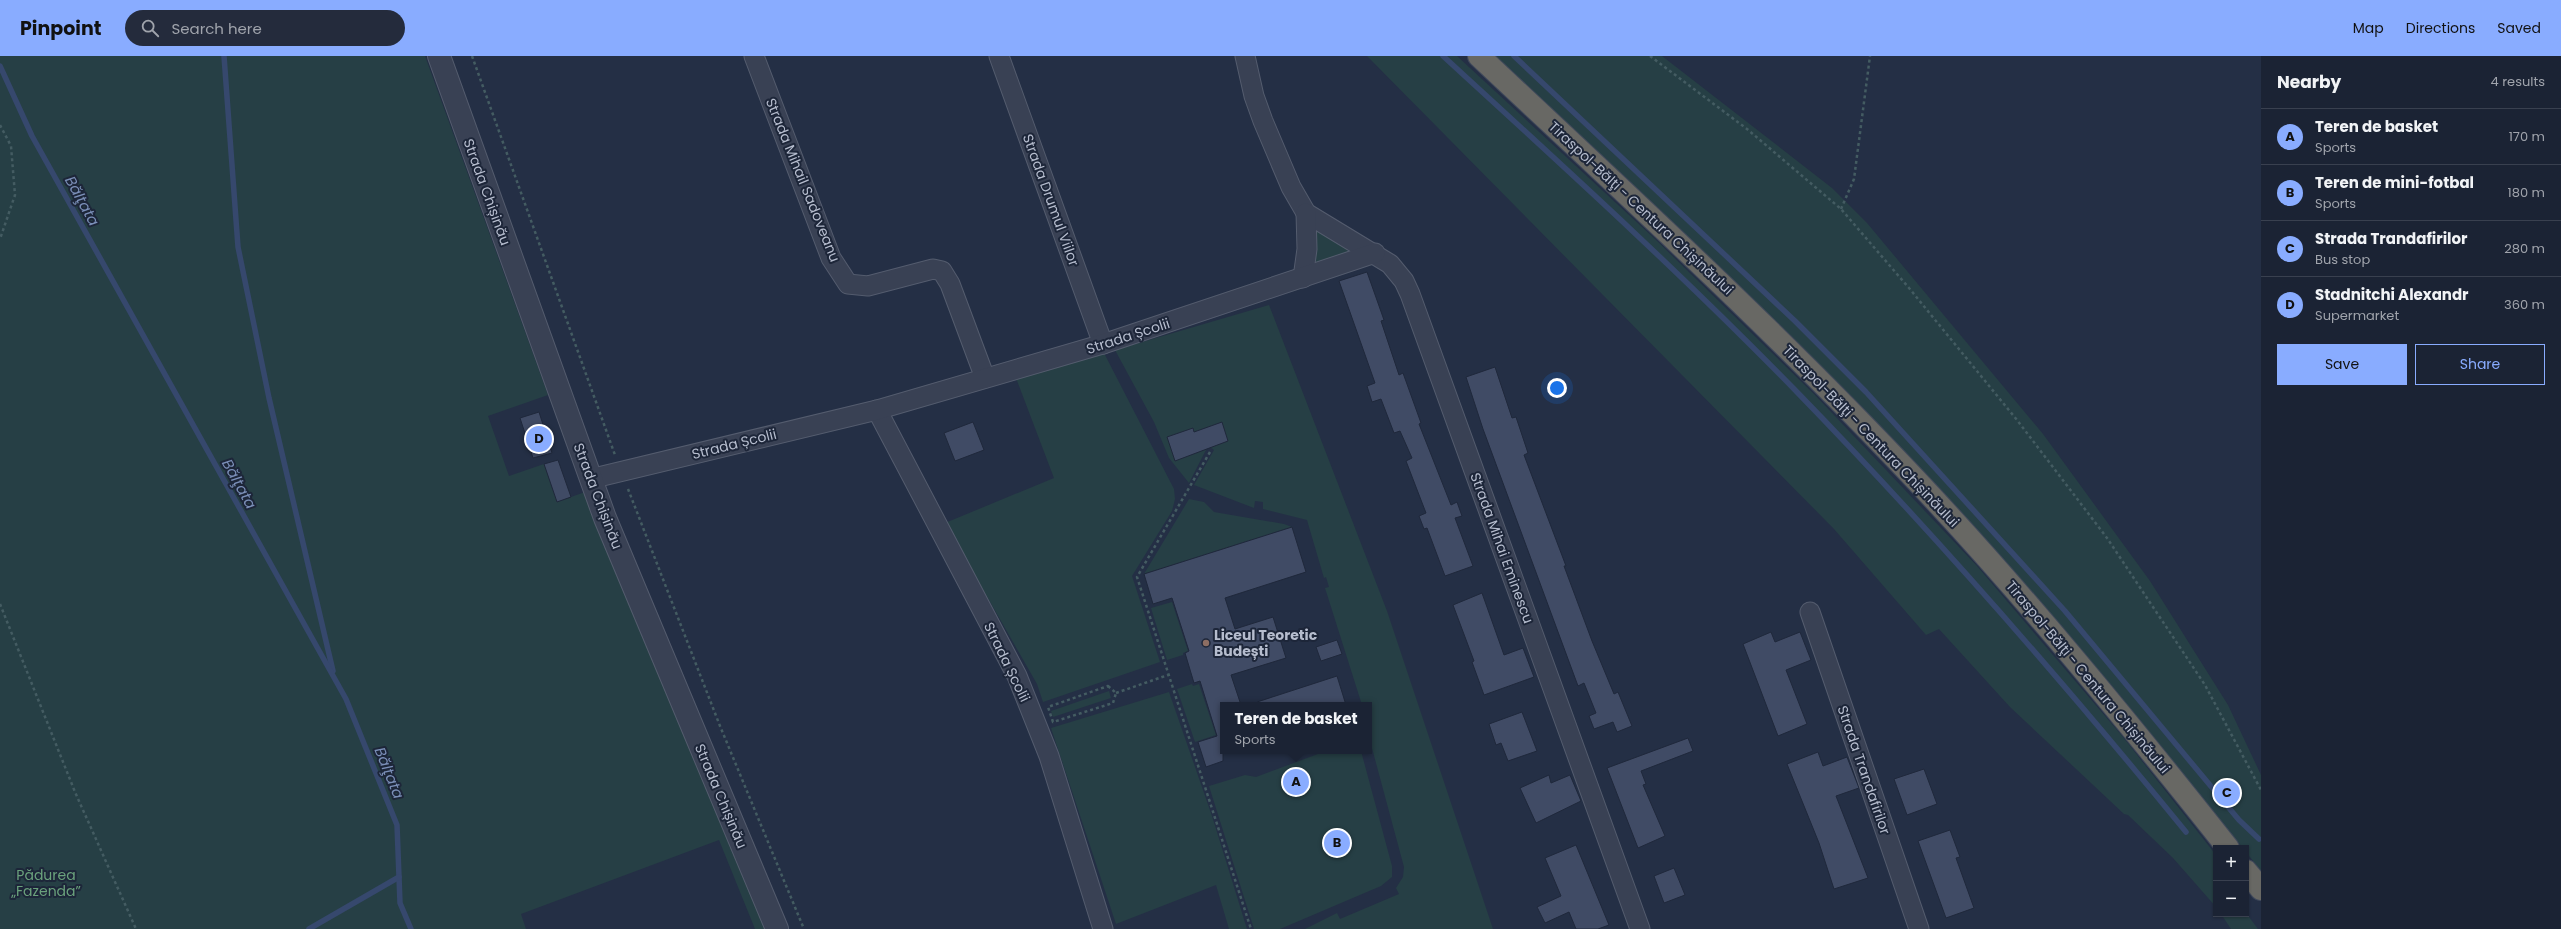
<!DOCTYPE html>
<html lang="en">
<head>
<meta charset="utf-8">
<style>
  body { margin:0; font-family:Poppins,sans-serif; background:#242b3c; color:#f1f3f6 }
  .controls { position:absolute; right:12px; bottom:12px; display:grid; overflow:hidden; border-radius:0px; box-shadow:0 1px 3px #0004 }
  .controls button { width:36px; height:36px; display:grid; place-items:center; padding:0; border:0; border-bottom:1px solid #39404f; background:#1b2334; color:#f1f3f6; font:20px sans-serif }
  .you { position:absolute; left:1557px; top:332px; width:14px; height:14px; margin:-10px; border:3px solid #fff; border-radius:50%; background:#1a73e8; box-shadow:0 0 0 6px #1a73e833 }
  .badge { display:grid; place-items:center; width:26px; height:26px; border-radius:50%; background:#89acff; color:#111; font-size:13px; font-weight:700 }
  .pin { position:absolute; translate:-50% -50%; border:2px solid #fff; box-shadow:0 1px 4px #0006 }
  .popup { position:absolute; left:1220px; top:646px; width:152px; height:52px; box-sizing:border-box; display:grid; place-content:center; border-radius:0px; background:#1b2334; filter:drop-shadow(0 1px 3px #0005); font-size:13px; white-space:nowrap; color:#a0a4ac }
  .popup b { font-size:15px; color:#f1f3f6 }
  .popup::after { content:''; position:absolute; left:50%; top:100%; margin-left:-8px; border:8px solid transparent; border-top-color:#1b2334 }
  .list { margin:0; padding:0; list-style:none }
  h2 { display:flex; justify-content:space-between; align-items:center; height:52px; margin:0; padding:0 16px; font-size:17px }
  h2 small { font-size:13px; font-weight:400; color:#a0a4ac }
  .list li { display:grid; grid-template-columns:26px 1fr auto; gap:12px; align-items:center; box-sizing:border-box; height:56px; padding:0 16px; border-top:1px solid #39404f }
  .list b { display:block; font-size:15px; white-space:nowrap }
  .list p { margin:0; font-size:13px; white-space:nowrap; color:#a0a4ac }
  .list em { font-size:13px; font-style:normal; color:#a0a4ac }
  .actions { display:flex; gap:8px; padding:12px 16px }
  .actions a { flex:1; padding:9px 0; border:1px solid #89acff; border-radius:0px; text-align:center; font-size:14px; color:#89acff }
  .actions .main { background:#89acff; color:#111 }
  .icon { flex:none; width:22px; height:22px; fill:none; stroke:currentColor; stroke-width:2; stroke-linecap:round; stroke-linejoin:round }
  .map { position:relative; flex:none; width:2261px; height:873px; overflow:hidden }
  header { display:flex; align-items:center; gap:24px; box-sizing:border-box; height:56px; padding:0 20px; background:#89acff; color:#111 }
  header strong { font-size:19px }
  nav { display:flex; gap:22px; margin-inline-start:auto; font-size:14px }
  .search { width:280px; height:36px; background:#242b3c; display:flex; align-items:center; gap:10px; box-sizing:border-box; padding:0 14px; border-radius:22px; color:#a0a4ac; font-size:15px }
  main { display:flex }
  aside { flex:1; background:#1b2334 }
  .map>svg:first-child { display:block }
  .green { fill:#263f45 }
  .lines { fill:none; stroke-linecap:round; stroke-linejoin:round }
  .stream { stroke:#36486d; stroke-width:5.5 }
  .building { fill:#404b65; stroke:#1f283b }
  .minor-casing { stroke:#545c6e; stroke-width:21 }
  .tertiary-casing { stroke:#545c6e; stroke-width:24 }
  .trunk-casing { stroke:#40495b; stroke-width:24 }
  .path { stroke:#445c62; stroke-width:2.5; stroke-dasharray:3 3; stroke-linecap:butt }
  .minor { stroke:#394154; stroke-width:19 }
  .tertiary { stroke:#394154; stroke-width:22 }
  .trunk { stroke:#686864; stroke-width:22 }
  .education-dot { fill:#8d6e63; stroke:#1d2639; stroke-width:1.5 }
  .labels { text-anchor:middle; stroke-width:4; stroke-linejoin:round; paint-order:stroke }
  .street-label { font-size:14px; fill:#b6bdce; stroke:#1d2639 }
  .poi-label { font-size:14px; font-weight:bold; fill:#b6bdce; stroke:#1d2639; text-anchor:start }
  .park-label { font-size:14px; fill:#6aa17c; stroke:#1d2639 }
  .water-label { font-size:15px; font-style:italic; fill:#7b8fb8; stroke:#1d2639 }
</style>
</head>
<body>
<header>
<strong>Pinpoint</strong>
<div class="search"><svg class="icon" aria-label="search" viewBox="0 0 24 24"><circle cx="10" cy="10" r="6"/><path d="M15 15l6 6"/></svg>Search here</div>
<nav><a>Map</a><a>Directions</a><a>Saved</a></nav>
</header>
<main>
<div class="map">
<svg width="2261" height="873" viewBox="0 0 2261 873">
  <rect width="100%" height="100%" fill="#242f45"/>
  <g class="green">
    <path d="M0,0h425l123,339 -60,21 21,60 35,-12 13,38 28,-10 181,437h-11l-36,-89 -198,74 5,15h-526z"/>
    <path d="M1367,0h90l199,184 158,154 163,172 146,171 93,118v52l-43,-49 -45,-43 -4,-1 -114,-107 -71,-78 -13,6 -92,-106z"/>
    <path d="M1494,0h168l170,132 35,35 176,211 107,147 78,124 33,70v96l-15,-19v-4h-3l-157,-190 -234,-261z"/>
    <path d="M1315,169l33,24 -2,7 -33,8z"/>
    <path d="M1269,249l118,306 106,318h-188l32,-16 3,6 59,-25 -3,-6 7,-11 1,-10 -35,-130 3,-2 -3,-9v-21h-7l-37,-117 4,-1 -3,-10 -2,1 -17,-58 -44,-11v-7l-8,-1 -1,7 -60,-23 20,-35 -4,-3 -3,1 -18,35 -20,-25 -15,-36 -39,-72z"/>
    <path d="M1104,297l70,136 1,10 -3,12 -40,65 28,86 -117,40 -6,-18 -92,-161 109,-45 -38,-100z"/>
    <path d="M1189,443l15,3 10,10 70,12 8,3 -148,47z"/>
    <path d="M1172,546l16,49 -5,2v2l-16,5 -16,-52z"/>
    <path d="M1192,628l1,2 6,-2 17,51 -21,7 -18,-53z"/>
    <path d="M1109,635l2,7 -58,19 -2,-6z"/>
    <path d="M1169,636l43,124 35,113h-18l-13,-44 -100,39 -65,-196z"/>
    <path d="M1326,695h35l31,115v11l-11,9 -101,43h-26l-45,-143 36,-11 11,2z"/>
    <path d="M2246,857l12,16h-27l-10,-15z"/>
  </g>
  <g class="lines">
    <g class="stream">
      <path d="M224,0l14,191 31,151 64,273"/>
      <path d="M1443,0c119,109 240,219 353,335 137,141 266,289 390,441"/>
      <path d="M1514,0l281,265 71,71 199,219 174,209 20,19"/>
      <path d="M0,10l32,70 314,563 51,126 3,78 11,26"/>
      <path d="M309,873l90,-52"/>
    </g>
  </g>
  <g class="building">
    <path d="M1367,216l17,48 -3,1 18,54 4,-2 18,50 -2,1 32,81 6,-3 5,14 -7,2 18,48 -28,10 -18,-48 -3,1 -5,-13 7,-3 -20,-52 6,-3 -12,-27 -6,2 -13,-34 -9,3 -5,-16 8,-3 -36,-102z"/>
    <path d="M1495,311l17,51 4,-1 12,36 -4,2 42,111h-2l28,75 22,53 4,-2 14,34 -15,6 -4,-10 -19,7 -5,-13 7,-3 -12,-30 -6,3 -95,-257 -17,-52z"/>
    <path d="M539,356l13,41 -19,5 -13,-40z"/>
    <path d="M973,366l11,28 -29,11 -11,-28z"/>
    <path d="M1222,366l6,19 -53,20 -8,-24 26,-9 1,4z"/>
    <path d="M558,404l13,37 -14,5 -13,-38z"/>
    <path d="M1292,471l14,45 -81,26 10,31 38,-12 13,41 -55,17 10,30h-18v56l-17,6 -8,-25 19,-6 -17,-55 -6,2 -9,-30 4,-2 -17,-53 -19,6 -9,-30z"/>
    <path d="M1482,537l22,62 19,-7 11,29 -50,18 -12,-33 2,-1 -21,-56z"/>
    <path d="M1771,576l4,10 25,-10 11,28 -25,10 21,54 -29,12 -35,-92z"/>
    <path d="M1337,584l5,14 -21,7 -5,-14z"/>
    <path d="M1337,620l9,29h-89v-3z"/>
    <path d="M1522,656l15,39 -29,10 -7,-18 -5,2 -7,-21z"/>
    <path d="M1688,682l5,13 -52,20 5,13 -3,1 22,51 -27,12 -31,-80z"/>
    <path d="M1818,696l5,14 24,-9 12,31 -23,8 32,82 -34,11 -15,-46 -32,-79z"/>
    <path d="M1924,713l13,35 -30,11 -13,-36z"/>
    <path d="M1549,719l2,8 19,-8 11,26 -45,22 -16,-35z"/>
    <path d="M1950,774l10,27 -4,1 18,50 -28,10 -28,-77z"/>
    <path d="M1576,789l33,80 -11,4h-22l-7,-17 -24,11 -8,-16 24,-11 -16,-38z"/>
    <path d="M1674,812l11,27 -21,8 -10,-27z"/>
  </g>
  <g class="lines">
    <g class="minor-casing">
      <g id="minor">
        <path d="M754,0l77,202 17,26 20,2 65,-17 9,2 8,13 35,94"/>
        <path d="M999,0l104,288"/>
        <path d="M1245,0l9,40 9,25 28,66 15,26 84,51 14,17 6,13 230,635"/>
        <path d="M1303,222l4,-29 -1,-36"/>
        <path d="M877,354l140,266 32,80 54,173"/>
        <path d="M590,423l287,-69 226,-66 272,-91"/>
        <path d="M1810,556l109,317"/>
      </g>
    </g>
    <g class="tertiary-casing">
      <path id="tertiary" d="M439,0l166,462 172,411"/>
    </g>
    <g class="trunk-casing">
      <g id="trunk">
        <path d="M1479,0c148,139 298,276 437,424 110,117 212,242 312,368"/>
        <path d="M2246,815l15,18"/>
      </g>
    </g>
    <g class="path">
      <path d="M472,0l143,399"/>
      <path d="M1650,0l97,73 94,80 68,79 108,132 90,118 98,147 56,105"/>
      <path d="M0,69l11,21 4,49 -15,44"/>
      <path d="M1841,153l13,-30 16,-123"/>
      <path d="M1210,396l-73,125 114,352"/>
      <path d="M628,433l92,237 84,203"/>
      <path d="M0,548l75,188 61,137"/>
      <path d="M1108,630l8,7 -3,10 -60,19 -5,-15z"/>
      <path d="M1116,637l52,-18"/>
    </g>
    <use href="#minor" class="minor"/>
    <use href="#tertiary" class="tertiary"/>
    <use href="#trunk" class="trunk"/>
  </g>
  <circle class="education-dot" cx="1206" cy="587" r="4"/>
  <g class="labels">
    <g class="street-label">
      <text transform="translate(803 124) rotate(68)" y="5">Strada Mihail Sadoveanu</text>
      <text transform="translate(487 136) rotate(70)" y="5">Strada Chișinău</text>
      <text transform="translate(1051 144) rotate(70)" y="5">Strada Drumul Viilor</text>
      <text transform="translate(1641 152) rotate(43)" y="5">Tiraspol-Bălţi - Centura Chișinăului</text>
      <text transform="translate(1128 280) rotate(-18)" y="5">Strada Școlii</text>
      <text transform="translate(1871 380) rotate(46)" y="5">Tiraspol-Bălţi - Centura Chișinăului</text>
      <text transform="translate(734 388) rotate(-14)" y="5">Strada Școlii</text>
      <text transform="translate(598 440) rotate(69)" y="5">Strada Chișinău</text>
      <text transform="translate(1502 492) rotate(70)" y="5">Strada Mihai Eminescu</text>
      <text transform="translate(1007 606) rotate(64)" y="5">Strada Școlii</text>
      <text transform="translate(2088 621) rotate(50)" y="5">Tiraspol-Bălţi - Centura Chișinăului</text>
      <text transform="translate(1864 714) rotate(71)" y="5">Strada Trandafirilor</text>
      <text transform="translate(721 740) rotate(67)" y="5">Strada Chișinău</text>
    </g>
    <g class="poi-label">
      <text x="1214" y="584">Liceul Teoretic<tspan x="1214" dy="16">Budești</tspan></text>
    </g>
    <g class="park-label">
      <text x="46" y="824">Pădurea<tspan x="46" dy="16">„Fazenda”</tspan></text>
    </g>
    <g class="water-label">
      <text transform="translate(82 145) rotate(61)" y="5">Bălţata</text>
      <text transform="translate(239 428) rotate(61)" y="5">Bălţata</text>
      <text transform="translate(389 717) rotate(68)" y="5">Bălţata</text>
    </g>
  </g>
</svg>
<div class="controls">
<button>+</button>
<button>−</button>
</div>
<div class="you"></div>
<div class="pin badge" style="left:1296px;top:726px">A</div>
<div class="popup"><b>Teren de basket</b>Sports</div>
<div class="pin badge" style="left:1337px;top:787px">B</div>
<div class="pin badge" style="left:2227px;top:737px">C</div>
<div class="pin badge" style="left:539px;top:383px">D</div>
</div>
<aside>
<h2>Nearby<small>4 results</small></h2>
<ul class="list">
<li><span class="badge">A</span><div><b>Teren de basket</b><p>Sports</p></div><em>170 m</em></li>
<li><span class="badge">B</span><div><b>Teren de mini-fotbal</b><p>Sports</p></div><em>180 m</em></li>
<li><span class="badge">C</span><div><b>Strada Trandafirilor</b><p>Bus stop</p></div><em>280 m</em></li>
<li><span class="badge">D</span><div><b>Stadnitchi Alexandr</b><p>Supermarket</p></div><em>360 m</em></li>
</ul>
<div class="actions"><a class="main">Save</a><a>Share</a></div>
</aside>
</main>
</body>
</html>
